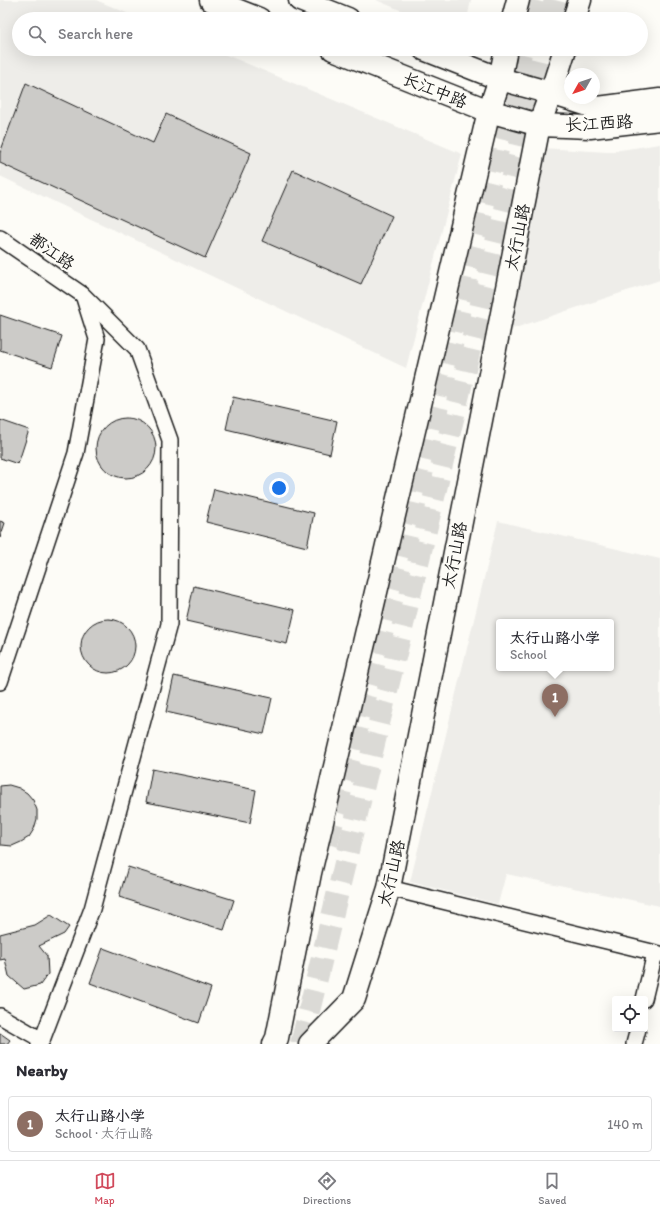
<!DOCTYPE html>
<html lang="en">
<head>
<meta charset="utf-8">
<style>
  body { margin:0; font-family:Itim,"LXGW WenKai TC",sans-serif; background:#f7f7f7; color:#2b2b33 }
  .controls { position:absolute; right:12px; bottom:12px; display:grid; overflow:hidden; border-radius:4px; box-shadow:0 4px 16px #0002 }
  .controls button { width:36px; height:36px; display:grid; place-items:center; padding:0; border:0; border-bottom:1px solid #e1e1e2; background:#fff; color:#2b2b33; font:20px sans-serif }
  .compass { position:absolute; left:564px; top:68px; width:36px; height:36px; border-radius:50%; background:#fff; box-shadow:0 4px 16px #0002; rotate:230deg }
  .you { position:absolute; left:279px; top:488px; width:14px; height:14px; margin:-10px; border:3px solid #fff; border-radius:50%; background:#1a73e8; box-shadow:0 0 0 6px #1a73e833 }
  .badge { display:grid; place-items:center; width:26px; height:26px; border-radius:50%; background:#d1495b; color:#fff; font-size:13px; font-weight:700 }
  .pin { position:absolute; translate:-50% -33px; filter:drop-shadow(0 1px 2px #0008) }
  .pin::after { content:''; position:absolute; top:21px; width:14px; height:12px; background:inherit; clip-path:polygon(0 0,100% 0,50% 100%) }
  .popup { position:absolute; left:496px; top:619px; width:118px; height:52px; box-sizing:border-box; display:grid; place-content:center; border-radius:4px; background:#fff; filter:drop-shadow(0 1px 3px #0005); font-size:13px; white-space:nowrap; color:#7c7c81 }
  .popup b { font-size:15px; color:#2b2b33 }
  .popup::after { content:''; position:absolute; left:50%; top:100%; margin-left:-8px; border:8px solid transparent; border-top-color:#fff }
  .list { margin:0; padding:0; list-style:none }
  h2 { display:flex; justify-content:space-between; align-items:center; height:52px; margin:0; padding:0 16px; font-size:17px }
  h2 small { font-size:13px; font-weight:400; color:#7c7c81 }
  .list li { display:grid; grid-template-columns:26px 1fr auto; gap:12px; align-items:center; box-sizing:border-box; height:56px; margin:0 8px 8px; padding:0 8px; border:1px solid #e1e1e2; border-radius:4px }
  .list b { display:block; font-size:15px; white-space:nowrap }
  .list p { margin:0; font-size:13px; white-space:nowrap; color:#7c7c81 }
  .list em { font-size:13px; font-style:normal; color:#7c7c81 }
  .icon { flex:none; width:22px; height:22px; fill:none; stroke:currentColor; stroke-width:2; stroke-linecap:round; stroke-linejoin:round }
  .map { position:relative; flex:none; width:660px; height:1044px; overflow:hidden }
  .search { position:absolute; background:#fff; box-shadow:0 4px 16px #0002; left:12px; right:12px; top:12px; height:44px; display:flex; align-items:center; gap:10px; box-sizing:border-box; padding:0 14px; border-radius:22px; color:#7c7c81; font-size:15px }
  .sheet { height:116px; background:#fff }
  nav { display:flex; justify-content:space-around; align-items:center; box-sizing:border-box; height:56px; border-top:1px solid #e1e1e2; background:#fff; font-size:11px; color:#7c7c81 }
  nav a { display:grid; justify-items:center; gap:2px }
  nav .on { color:#d1495b }
  .map>svg:first-child { display:block }
  .built { fill:#eeede9; fill-rule:evenodd }
  .building { fill:#cccbc8; stroke:#1c1c1c }
  .lines { fill:none; stroke-linecap:round; stroke-linejoin:round }
  .primary-tunnel { stroke:#dbdad6; stroke-width:22; stroke-dasharray:22 11; stroke-linecap:butt }
  .street-casing { stroke:#1c1c1c; stroke-width:18 }
  .secondary-casing { stroke:#1c1c1c; stroke-width:25 }
  .primary-casing { stroke:#1c1c1c; stroke-width:25 }
  .street { stroke:#fdfcf7; stroke-width:15 }
  .secondary { stroke:#fdfcf7; stroke-width:22 }
  .primary { stroke:#fdfcf7; stroke-width:22 }
  .labels { text-anchor:middle; stroke-width:4; stroke-linejoin:round; paint-order:stroke }
  .street-label { font-size:17px; fill:#1c1c1c; stroke:#fdfcf7 }
</style>
</head>
<body>
<div class="map">
<svg width="660" height="1044" viewBox="0 0 660 1044">
  <rect width="100%" height="100%" fill="#fdfcf7"/>
  <filter id="ink" filterUnits="userSpaceOnUse"><feTurbulence type="fractalNoise" baseFrequency=".025" numOctaves="2"/><feDisplacementMap in="SourceGraphic" scale="8" xChannelSelector="R" yChannelSelector="G"/><feConvolveMatrix kernelMatrix="1 2 1 2 8 2 1 2 1" color-interpolation-filters="sRGB"/></filter>
  <g filter="url(#ink)">
    <g class="built">
      <path d="M0,0h96l45,19h-122v30h193l250,105 -56,214 -406,-192z"/>
      <path d="M376,0h95l-4,19h-45z"/>
      <path d="M660,144v136l-157,52 39,-184 65,4z"/>
      <path d="M498,521l162,38v347l-154,-32 -8,30 -88,-22zM499,622h112v46h-112z"/>
    </g>
    <g class="building">
      <path d="M26,83l127,60 13,-29 85,39 -46,105 -205,-95v-10z"/>
      <path d="M293,170l99,46 -31,68 -99,-43z"/>
      <path d="M0,315l62,21 -10,31 -52,-17z"/>
      <path d="M233,397l104,24 -7,33 -104,-25z"/>
      <circle cx="126" cy="448" r="30"/>
      <path d="M0,420l29,10 -11,34 -18,-6z"/>
      <path d="M214,489l100,24 -7,34 -101,-25z"/>
      <path d="M0,521l5,2 -5,15z"/>
      <path d="M194,586l101,24 -8,34 -101,-23z"/>
      <circle cx="108" cy="646" r="27"/>
      <path d="M174,676l98,22 -8,36 -98,-22z"/>
      <path d="M152,769l104,21 -6,33 -104,-21z"/>
      <path d="M9,785l10,3 8,5 6,7 4,10v9l-3,10 -5,8 -8,5 -9,4 -10,-1h-2v-59z"/>
      <path d="M128,867l106,33 -10,30 -105,-33z"/>
      <path d="M51,915l18,12 -5,7 -25,12 8,10 1,18 -8,11 -16,4 -15,-13 -4,-17 -5,1v-26l35,-9z"/>
      <path d="M103,948l108,40 -12,35 -109,-40z"/>
      <path d="M0,1033l10,7 -3,4h-7z"/>
    </g>
    <g class="lines">
      <g class="primary-tunnel">
        <path d="M529,19l5,-19"/>
        <path d="M550,19l5,-19"/>
        <path d="M327,844l80,-305 65,-280 50,-210"/>
        <path d="M301,1044l242,-995"/>
      </g>
      <g class="street-casing">
        <g id="street">
          <path d="M0,238l83,57 54,54 33,91 -1,184 -77,285 -50,131 -3,4"/>
          <path d="M0,682l76,-229 21,-114 -13,-41"/>
          <path d="M389,888l271,66"/>
          <path d="M644,999l11,-46"/>
          <path d="M0,1016l42,24"/>
          <path d="M634,1044l4,-15"/>
        </g>
      </g>
      <g class="secondary-casing">
        <g id="secondary">
          <path d="M513,19l5,-19"/>
          <path d="M574,19l6,-19"/>
          <path d="M274,1044l3,-6 33,-165 179,-762 11,-32 6,-30"/>
          <path d="M310,1044l44,-45 35,-111 150,-763 12,-32 14,-44"/>
        </g>
      </g>
      <g class="primary-casing">
        <g id="primary">
          <path d="M211,0l48,19"/>
          <path d="M300,0l48,19"/>
          <path d="M333,49l156,62 50,14 51,2 70,-8"/>
          <path d="M424,49l76,30 51,14 47,15 62,-8"/>
        </g>
      </g>
      <use href="#street" class="street"/>
      <use href="#secondary" class="secondary"/>
      <use href="#primary" class="primary"/>
    </g>
  </g>
  <g class="labels">
    <g class="street-label">
      <text transform="translate(435 90) rotate(22)" y="6">长江中路</text>
      <text transform="translate(599 123) rotate(-3)" y="6">长江西路</text>
      <text transform="translate(517 237) rotate(-79)" y="6">太行山路</text>
      <text transform="translate(52 251) rotate(35)" y="6">都江路</text>
      <text transform="translate(454 555) rotate(-79)" y="6">太行山路</text>
      <text transform="translate(391 873) rotate(-77)" y="6">太行山路</text>
    </g>
  </g>
</svg>
<div class="controls">
<button><svg class="icon" aria-label="locate" viewBox="0 0 24 24"><circle cx="12" cy="12" r="6"/><path d="M12 2v4M12 18v4M2 12h4M18 12h4"/></svg></button>
</div>
<svg class="compass" viewBox="-18 -18 36 36"><path d="M0-13l5 13h-10z" fill="#e53935"/><path d="M0 13l5-13h-10z" fill="#7c7c81"/></svg>
<div class="you"></div>
<div class="pin badge" style="left:555px;top:717px;background:#8d6e63">1</div>
<div class="popup"><b>太行山路小学</b>School</div>
<div class="search"><svg class="icon" aria-label="search" viewBox="0 0 24 24"><circle cx="10" cy="10" r="6"/><path d="M15 15l6 6"/></svg>Search here</div>
</div>
<section class="sheet">
<h2>Nearby<small></small></h2>
<ul class="list">
<li><span class="badge" style="background:#8d6e63">1</span><div><b>太行山路小学</b><p>School · 太行山路</p></div><em>140 m</em></li>
</ul>
</section>
<nav>
<a class="on"><svg class="icon" aria-label="map" viewBox="0 0 24 24"><path d="M3 6l6-2 6 2 6-2v14l-6 2-6-2-6 2zM9 4v14M15 6v14"/></svg>Map</a>
<a><svg class="icon" aria-label="directions" viewBox="0 0 24 24"><path d="M12 3l9 9-9 9-9-9zM9 14v-3h6M13 9l2 2-2 2"/></svg>Directions</a>
<a><svg class="icon" aria-label="saved" viewBox="0 0 24 24"><path d="M7 4h10v16l-5-4-5 4z"/></svg>Saved</a>
</nav>
</body>
</html>
